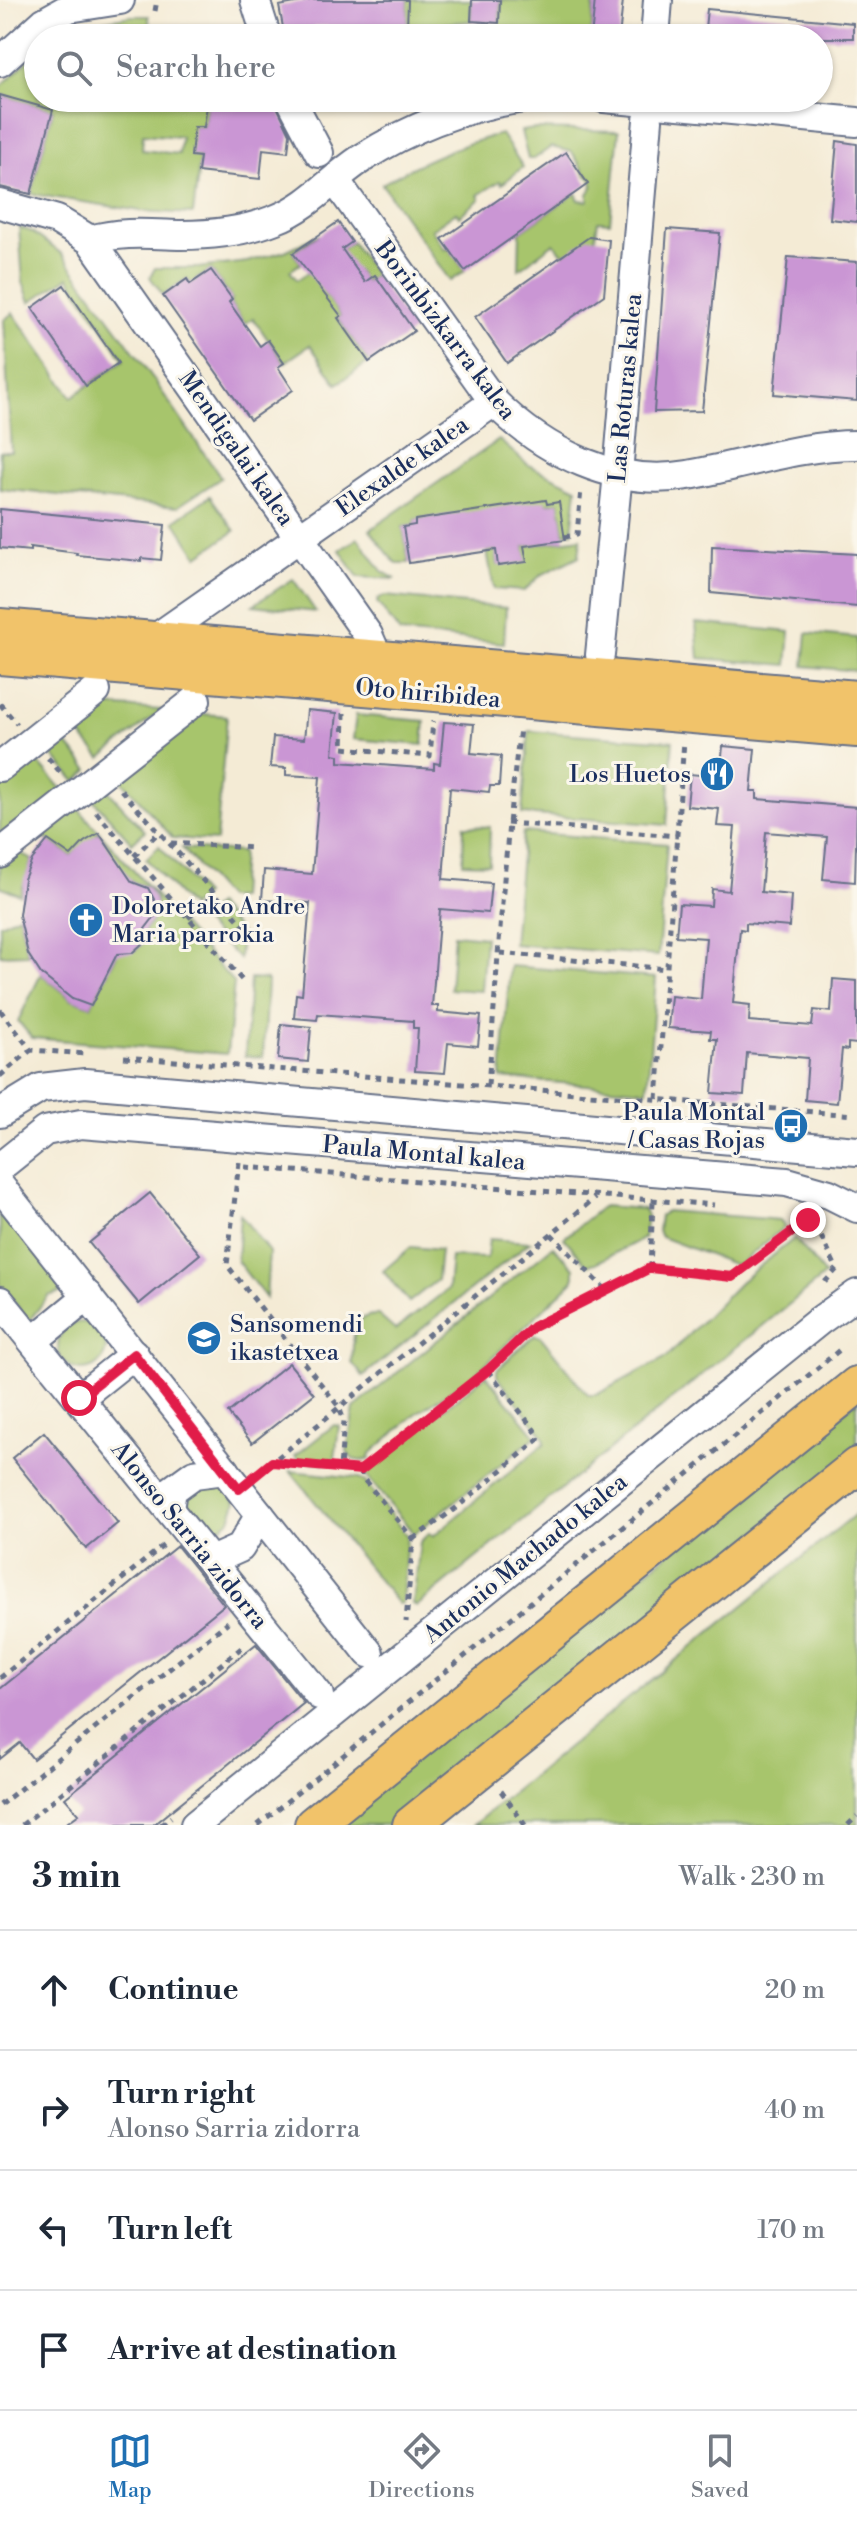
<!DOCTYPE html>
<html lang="en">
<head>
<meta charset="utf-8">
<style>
  body { margin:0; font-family:"Libre Bodoni",serif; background:#f2f2f3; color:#1f2937 }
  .stop { position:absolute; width:24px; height:24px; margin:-18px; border:6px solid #e11d48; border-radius:50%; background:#fff }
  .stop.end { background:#e11d48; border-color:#fff; box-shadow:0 2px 8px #0008 }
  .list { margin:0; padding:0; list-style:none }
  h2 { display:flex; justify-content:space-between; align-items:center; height:104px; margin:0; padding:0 32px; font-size:34px }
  h2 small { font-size:26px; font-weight:400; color:#747a83 }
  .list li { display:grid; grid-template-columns:52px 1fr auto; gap:24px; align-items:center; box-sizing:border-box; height:120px; padding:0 32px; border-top:2px solid #e0e1e3 }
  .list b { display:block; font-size:30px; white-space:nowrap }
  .list p { margin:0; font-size:26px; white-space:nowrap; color:#747a83 }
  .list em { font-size:26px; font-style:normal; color:#747a83 }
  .icon { flex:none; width:44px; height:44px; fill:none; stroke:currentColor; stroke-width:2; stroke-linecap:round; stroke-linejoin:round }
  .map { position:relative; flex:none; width:857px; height:1825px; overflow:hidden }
  .search { position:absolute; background:#fff; box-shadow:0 2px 6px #0004; left:24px; right:24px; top:24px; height:88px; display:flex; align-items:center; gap:20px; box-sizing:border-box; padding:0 28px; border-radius:44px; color:#747a83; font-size:30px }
  .sheet { height:584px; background:#fff }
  nav { display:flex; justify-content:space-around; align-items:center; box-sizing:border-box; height:112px; border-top:2px solid #e0e1e3; background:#fff; font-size:22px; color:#747a83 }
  nav a { display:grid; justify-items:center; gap:4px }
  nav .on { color:#1f6fb2 }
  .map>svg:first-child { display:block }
  .green { fill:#a7c56c; stroke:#617a65; stroke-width:2; fill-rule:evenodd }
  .building { fill:#ca96d4 }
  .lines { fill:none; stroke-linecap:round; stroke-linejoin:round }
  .minor-casing { stroke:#677188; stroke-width:32 }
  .major-casing { stroke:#677188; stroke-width:40 }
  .path { stroke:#677188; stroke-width:5; stroke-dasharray:6 6; stroke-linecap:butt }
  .minor { stroke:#fff; stroke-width:28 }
  .major { stroke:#f1c36a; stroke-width:36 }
  .route { stroke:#e11d48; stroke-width:10 }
  .labels { text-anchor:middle; stroke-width:6; stroke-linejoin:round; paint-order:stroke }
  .street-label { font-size:24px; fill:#1b2f5e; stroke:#fbf7ec }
  .poi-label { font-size:24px; fill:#1b2f5e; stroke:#fbf7ec; text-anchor:end }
</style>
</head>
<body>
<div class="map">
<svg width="857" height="1825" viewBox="0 0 857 1825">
  <rect width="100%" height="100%" fill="#fbf7ec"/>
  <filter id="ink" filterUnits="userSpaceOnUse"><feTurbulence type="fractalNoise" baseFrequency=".0125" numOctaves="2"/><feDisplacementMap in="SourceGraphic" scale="16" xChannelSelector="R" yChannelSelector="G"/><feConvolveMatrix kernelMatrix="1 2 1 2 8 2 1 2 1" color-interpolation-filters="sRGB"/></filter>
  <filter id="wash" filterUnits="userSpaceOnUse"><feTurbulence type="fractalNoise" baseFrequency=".006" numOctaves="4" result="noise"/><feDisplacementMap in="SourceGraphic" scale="32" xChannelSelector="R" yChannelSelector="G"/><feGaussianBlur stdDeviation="1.8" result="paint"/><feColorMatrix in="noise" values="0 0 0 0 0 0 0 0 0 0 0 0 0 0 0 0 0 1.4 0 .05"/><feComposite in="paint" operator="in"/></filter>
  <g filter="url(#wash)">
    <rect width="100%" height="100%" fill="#f4ebd5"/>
    <g class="green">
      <path d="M408,0h64l-1,21 -64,7z"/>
      <path d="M500,0l94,2 -3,36h-96l-17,-16h21z"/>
      <path d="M130,16h19l1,22h-93l35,-15z"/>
      <path d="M38,51v47h170l-4,29h-10l8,14 -9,73 -52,-3 -110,-17 22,-84 -53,-15v-8zM143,134l38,3 -2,17 -37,-4z"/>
      <path d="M534,129l85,2 -9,91 -12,-1 -3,18 -31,16 -10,-12 -35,26 1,-37 56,-39 3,7 9,1v-7l5,-8 -1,-7 -6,-4 -14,-23 -21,-5 -17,12h-6l-7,-28z"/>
      <path d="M501,134l22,33 -21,17 -2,-3 -22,14 2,4 -21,17 -3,-4 -24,17 13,21 4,-2 16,23 -15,10 -68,-97c39,-23 75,-39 119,-50z"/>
      <path d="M19,227l13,5 30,22 81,110 78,114 -44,29 -177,-18v-38h11l-7,-131 9,-7 59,84 52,-37 -55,-83 -39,25 -7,-20z"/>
      <path d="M319,235l-26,18 8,10 -11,8 7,9 55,-38 23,33 -10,7 -8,-11 -32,23 16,22 -3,2 31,44 -32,22 -27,-39 -26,18 -31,-45 -8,6 -16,-22 3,-3 -21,-29 -14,9 7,11 -6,5 -11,-16 -24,16 -13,-18 5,-9h43l49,-6 38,-11z"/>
      <path d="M499,440l29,25 49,23 -5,44 -8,1 -5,-31 -144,18v5l-12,2 6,36h-12l-4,-3 -23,-30z"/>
      <path d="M210,496l25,35 -37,25 -24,-35z"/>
      <path d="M358,538l24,33 14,8 -38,-2 -18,-27z"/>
      <path d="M581,538l-2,18 -38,19 -17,16 -30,-2 -7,-38 9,-1 2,15 28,-4 -2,-15z"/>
      <path d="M293,579l23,33 -63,-7z"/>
      <path d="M385,596l121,12 -2,35 -104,-10 -23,-31 1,-3z"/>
      <path d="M696,623l94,9 -3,33 -88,-7z"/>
      <path d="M807,633l50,5v33l-53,-5z"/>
      <path d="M89,705l73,5 -61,48 -33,-37z"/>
      <path d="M191,713l36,3 -11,125 -43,-3 -57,-64z"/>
      <path d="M356,715l69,6 -2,24 -70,-6z"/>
      <path d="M55,730l34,40 -13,12 -35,-40z"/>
      <path d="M529,731l144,10 -6,84 -145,-11z"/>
      <path d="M31,754l33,38 -64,47v-60z"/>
      <path d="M102,784l43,47 -13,12 -43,-48z"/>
      <path d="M76,806l158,177 -7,71 -195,-16 -14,-17 23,-47 31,25 19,7 27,-54c17,1 27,-4 27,-23 13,-12 16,-33 -1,-43 -4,-2 -9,-2 -12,-5 -9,-6 -26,-37 -33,-48l-28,23 -31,-21z"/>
      <path d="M464,826l26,1 -1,37 -26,-1z"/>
      <path d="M523,832l144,12 -9,112 -145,-12z"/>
      <path d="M159,846l45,49 -14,12 -44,-48z"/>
      <path d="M182,848l60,4 -3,46h-13z"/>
      <path d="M19,852l13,8 -12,35 -20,-9v-20z"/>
      <path d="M216,905l25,28 -2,26 -39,-40z"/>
      <path d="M19,915l9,39 -28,1v-31z"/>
      <path d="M454,934l31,3 -4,54 -31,-2z"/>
      <path d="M510,966l146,12 -9,112 -146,-12z"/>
      <path d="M250,979l17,1 -4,77 -18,-1z"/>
      <path d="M603,1206l41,3 3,7 -3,22 -48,25 -9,2 -23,-27z"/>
      <path d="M666,1211l114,9 5,6 -45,38 -5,1 -74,-28 -3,-6 2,-15z"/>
      <path d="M6,1212l62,78 -20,6 -19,25 -29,-37v-68z"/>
      <path d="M240,1214l29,38 -3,46 -29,-37z"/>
      <path d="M795,1238l30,37 -408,331 -4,-2 7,-62 9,-9 4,3 112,-93 -1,-6 -47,-61v-6l33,-31 6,-4 5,2 43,53 5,5h7l71,-38 73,-75z"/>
      <path d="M489,1239l41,3 -167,134 -11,-13c2,-20 -3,-50 26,-48l17,15 53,-41 3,-32 36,1z"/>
      <path d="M553,1246l21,22v12l-103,98 -53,34 -49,43 1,4c-9,3 -19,3 -23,-8l7,-43z"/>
      <path d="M411,1247l29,3 -3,30 -28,22 -26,-31z"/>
      <circle cx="82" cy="1346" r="24"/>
      <path d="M486,1375l50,61 -122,98 -50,-61z"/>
      <path d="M857,1401v50l-462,374h-61z"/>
      <path d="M334,1425l5,1 -4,33 -7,4 -30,-3 -3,-4z"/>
      <path d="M290,1471l69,7 6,4 42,54 -5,67 -4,1z"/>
      <path d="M219,1481l17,21 -6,18 -8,6 -18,2 -15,-13 -1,-19 5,-8z"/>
      <path d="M857,1513v312h-384l28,-23z"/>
    </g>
    <g id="blocks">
      <g class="building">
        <path d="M311,0h97l-1,28 -93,-2 2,12h-31l-6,-32z"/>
        <path d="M472,0h28l-1,23 -28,-2z"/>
        <path d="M595,0h28l-4,38h-28z"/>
        <path d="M707,9l146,14v15h-149z"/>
        <path d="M0,95l53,15 -22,84 -31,-7z"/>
        <path d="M208,98h65l17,36 -2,18 -25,-3 -3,30 -62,-7 2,-15 -9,-1 3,-29h10z"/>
        <path d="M837,141l20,3v78l-27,-3z"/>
        <path d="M566,152l22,32 -123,87 -23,-32z"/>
        <path d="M338,222l14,20 -10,7 23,33 10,-7 39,56 -45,31 -31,-44 3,-2 -48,-63z"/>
        <path d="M667,229l53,4 -18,178 -48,1z"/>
        <path d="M589,237l20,3 -5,55 -97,68 -32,-46z"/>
        <path d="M788,257l69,5v139l-83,-7z"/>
        <path d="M211,270l21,29 -3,3 31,44 8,-6 16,23 -6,4 15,23 -43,30 -87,-124 24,-17 3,5z"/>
        <path d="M64,285l54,78 -32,23 -54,-78z"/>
        <path d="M546,500l1,4 12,-2 6,38 -41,6 3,16 -29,4 -2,-16 -87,13 -6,-36 12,-2v-5z"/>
        <path d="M0,509l165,16 -4,35 -20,-2v3l-65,-6 1,-2 -47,-6v4l-30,-3z"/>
        <path d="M712,546l145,8v53l-146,-14z"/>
        <path d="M307,710l30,3 -4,41 6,1v7l95,7v-6l6,1 4,-42 30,2 -3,29 30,3 -2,30h-9l-1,6 -39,-4 -7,91 48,4 -3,30 -48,-4 -8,97h6v6l43,4 -3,30 -30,-3 -3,30 -30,-2 3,-43h-5v-7l-95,-7 -1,6 -23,-2 2,-24 6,1 8,-92 -48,-3 2,-30 48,4 8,-97 -34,-2v-7l-16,-1 3,-30 31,2z"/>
        <path d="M723,746l32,3 -4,42h6v8l100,8 -2,75 -32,-3 4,-42 -61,-5 -5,60 30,3 -2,32 -43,-4v7l-6,-1 -7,74 17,2 -1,16 63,5 2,-16 17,2 2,-33 24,2v63l-9,-1v7l-6,-1 -5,54 -32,-3 3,-42 -61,-5 -3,42 -32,-2 5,-54h-7l1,-8 -43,-3 3,-32 30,3 5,-61 -30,-2 3,-32 32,2 1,-17 17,2 6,-64 -18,-1 2,-17 -32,-3 3,-32 30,3z"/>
        <path d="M99,833l33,49 16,6 8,15 -1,13 -10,13 -3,15 -10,9 -15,1 -26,52 -19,-7 -31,-25 -13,-20 -9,-39 5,-36 8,-19 16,-20 23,16 13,-14z"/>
        <path d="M281,1024l30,3 -3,35 -30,-3z"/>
        <path d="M150,1193l50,61 -61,50 -50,-61z"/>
        <path d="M289,1363l25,31 -62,49 -24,-30z"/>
        <path d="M44,1432l74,91 -32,26 -74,-91z"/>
        <path d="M177,1546l47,59 -191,154 -13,-16 -20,16v-70z"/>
        <path d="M256,1644l48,59 -151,122h-89l15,-11 -14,-16z"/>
      </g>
    </g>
  </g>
  <g filter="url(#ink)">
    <use href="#blocks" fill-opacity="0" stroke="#677188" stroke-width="2"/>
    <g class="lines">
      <g class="minor-casing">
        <g id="minor">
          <path d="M255,0l12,38"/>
          <path d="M655,38l3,-38"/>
          <path d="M0,62l44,-40 25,-14 51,-8"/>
          <path d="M290,98l29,55"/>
          <path d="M604,98l253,24"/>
          <path d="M335,180l159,222c50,50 122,86 194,73 57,-10 110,-30 169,-30"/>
          <path d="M0,204l57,16 33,20 278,395 11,25"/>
          <path d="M90,240c31,-9 59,-6 91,-5 32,0 65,-4 95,-16 34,-13 56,-41 85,-60 51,-33 104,-53 164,-61"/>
          <path d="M153,640l341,-238"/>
          <path d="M600,655l18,-182 30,-353"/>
          <path d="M0,767l96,-76"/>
          <path d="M0,854l196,-154"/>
          <path d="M0,1113l41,-25 44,-5 772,68"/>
          <path d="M0,1167l45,-36 36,-7 706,58 42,12 28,14"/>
          <path d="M0,1186l369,467"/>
          <path d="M0,1301l319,394"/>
          <path d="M33,1341l55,-45"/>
          <path d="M79,1398l55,-44"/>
          <path d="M169,1509l3,-19 22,-16 31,-4"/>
          <path d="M211,1561l29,-13 20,-33"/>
          <path d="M195,1825l624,-504 38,-27"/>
        </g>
      </g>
      <g class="major-casing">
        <g id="major">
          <path d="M0,627l857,72"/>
          <path d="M0,656l857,73"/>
          <path d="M313,1825l544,-440"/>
          <path d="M411,1825l446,-359"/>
        </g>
      </g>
      <g class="path">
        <path d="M155,11l2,-11"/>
        <path d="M564,537l13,-2 4,-46"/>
        <path d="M0,704l17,20"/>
        <path d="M344,713l-1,35 87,8 3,-35"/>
        <path d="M48,758l14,16"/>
        <path d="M121,790l126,139"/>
        <path d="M96,812l146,168"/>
        <path d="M507,823l171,13"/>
        <path d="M171,843l83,5"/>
        <path d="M134,856l25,-24"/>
        <path d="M188,918l27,-24"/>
        <path d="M500,953l167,16"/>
        <path d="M0,1010l31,40 56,4"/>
        <path d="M124,1057l729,58"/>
        <path d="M0,1076l31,-26"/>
        <path d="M488,1085c10,-119 16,-238 32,-356"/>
        <path d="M657,1099l27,-358"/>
        <path d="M239,1162l-12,103 112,142 5,14 -4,47"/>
        <path d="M245,1167l469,38"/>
        <path d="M803,1214l13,13"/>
        <path d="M816,1226l21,43 -12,13"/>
        <path d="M551,1234l55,56"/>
        <path d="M650,1268l82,9 76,-57"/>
        <path d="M272,1462l89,8 127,-100 45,-43 117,-59 3,-66"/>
        <path d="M361,1470v6l52,63 -7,83"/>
        <path d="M259,1473l336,-275"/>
        <path d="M413,1539l43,-31 82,-68 1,-4 -51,-66"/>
        <path d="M0,1678l164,-133"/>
        <path d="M501,1791l24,34"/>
        <path d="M0,1805l228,-183"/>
        <path d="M22,1825l223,-180"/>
        <path d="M161,1825l10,-8"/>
        <path d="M258,1825l584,-477"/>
        <path d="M848,1825l9,-9"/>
      </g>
      <use href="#minor" class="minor"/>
      <use href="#major" class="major"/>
    </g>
  </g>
  <g class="lines" filter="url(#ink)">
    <path class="route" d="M79,1398l55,-44 105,135 33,-27 89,8 127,-100 45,-43 117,-59 82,9 76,-57"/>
  </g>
  <defs>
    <g id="restaurant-disc" transform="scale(1.8)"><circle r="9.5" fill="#1f6fb2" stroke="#fbf7ec"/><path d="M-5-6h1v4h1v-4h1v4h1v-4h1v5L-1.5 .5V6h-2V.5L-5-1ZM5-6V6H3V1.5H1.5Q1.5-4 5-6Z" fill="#fff"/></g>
    <g id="church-disc" transform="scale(1.8)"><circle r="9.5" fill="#1f6fb2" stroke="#fbf7ec"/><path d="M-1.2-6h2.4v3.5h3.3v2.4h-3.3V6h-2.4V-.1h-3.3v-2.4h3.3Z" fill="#fff"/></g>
    <g id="bus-disc" transform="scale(1.8)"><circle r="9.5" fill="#1f6fb2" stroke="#fbf7ec"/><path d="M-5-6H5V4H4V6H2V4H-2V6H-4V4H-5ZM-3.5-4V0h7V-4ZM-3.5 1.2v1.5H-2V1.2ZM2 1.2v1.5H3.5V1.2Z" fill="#fff"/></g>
    <g id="school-disc" transform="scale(1.8)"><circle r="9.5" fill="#1f6fb2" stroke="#fbf7ec"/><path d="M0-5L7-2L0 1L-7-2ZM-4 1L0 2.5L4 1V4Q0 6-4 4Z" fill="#fff"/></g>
  </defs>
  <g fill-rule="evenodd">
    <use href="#restaurant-disc" x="717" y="774"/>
    <use href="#church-disc" x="86" y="920"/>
    <use href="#bus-disc" x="791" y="1126"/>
    <use href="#school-disc" x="204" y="1338"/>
  </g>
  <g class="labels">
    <g class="street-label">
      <text transform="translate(446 330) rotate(53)" y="8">Borinbizkarra kalea</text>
      <text transform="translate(625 388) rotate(-85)" y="8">Las Roturas kalea</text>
      <text transform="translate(237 448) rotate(55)" y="8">Mendigalai kalea</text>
      <text transform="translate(402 466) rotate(-35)" y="8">Elexalde kalea</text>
      <text transform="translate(428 693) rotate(5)" y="8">Oto hiribidea</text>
      <text transform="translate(424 1153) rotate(5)" y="8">Paula Montal kalea</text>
      <text transform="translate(190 1535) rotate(51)" y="8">Alonso Sarria zidorra</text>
      <text transform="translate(525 1558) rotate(-39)" y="8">Antonio Machado kalea</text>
    </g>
    <g class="poi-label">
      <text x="691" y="782">Los Huetos</text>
      <text x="112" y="914" text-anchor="start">Doloretako Andre<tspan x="112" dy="28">Maria parrokia</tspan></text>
      <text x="765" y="1120">Paula Montal<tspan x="765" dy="28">/ Casas Rojas</tspan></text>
      <text x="230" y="1332" text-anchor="start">Sansomendi<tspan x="230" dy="28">ikastetxea</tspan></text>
    </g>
  </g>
</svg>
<div class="stop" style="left:79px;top:1398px"></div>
<div class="stop end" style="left:808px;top:1220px"></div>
<div class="search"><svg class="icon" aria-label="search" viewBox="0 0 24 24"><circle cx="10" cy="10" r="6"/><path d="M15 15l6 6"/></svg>Search here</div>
</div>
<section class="sheet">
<h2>3 min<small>Walk · 230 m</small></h2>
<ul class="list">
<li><svg class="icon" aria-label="ahead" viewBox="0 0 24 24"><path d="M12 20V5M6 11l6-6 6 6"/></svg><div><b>Continue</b></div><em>20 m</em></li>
<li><svg class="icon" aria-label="right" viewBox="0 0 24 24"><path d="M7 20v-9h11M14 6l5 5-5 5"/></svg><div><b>Turn right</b><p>Alonso Sarria zidorra</p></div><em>40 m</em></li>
<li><svg class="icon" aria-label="left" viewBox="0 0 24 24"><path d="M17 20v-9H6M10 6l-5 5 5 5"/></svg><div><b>Turn left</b></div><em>170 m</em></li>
<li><svg class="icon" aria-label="arrive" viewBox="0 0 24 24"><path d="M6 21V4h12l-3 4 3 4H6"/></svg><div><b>Arrive at destination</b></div></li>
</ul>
</section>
<nav>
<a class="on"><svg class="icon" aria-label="map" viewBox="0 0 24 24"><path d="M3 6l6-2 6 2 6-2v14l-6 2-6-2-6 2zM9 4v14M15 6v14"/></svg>Map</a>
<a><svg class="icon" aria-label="directions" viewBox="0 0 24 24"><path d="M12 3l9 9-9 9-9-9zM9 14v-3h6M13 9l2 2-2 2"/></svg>Directions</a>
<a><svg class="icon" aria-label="saved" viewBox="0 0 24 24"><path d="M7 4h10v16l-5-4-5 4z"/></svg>Saved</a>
</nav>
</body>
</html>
